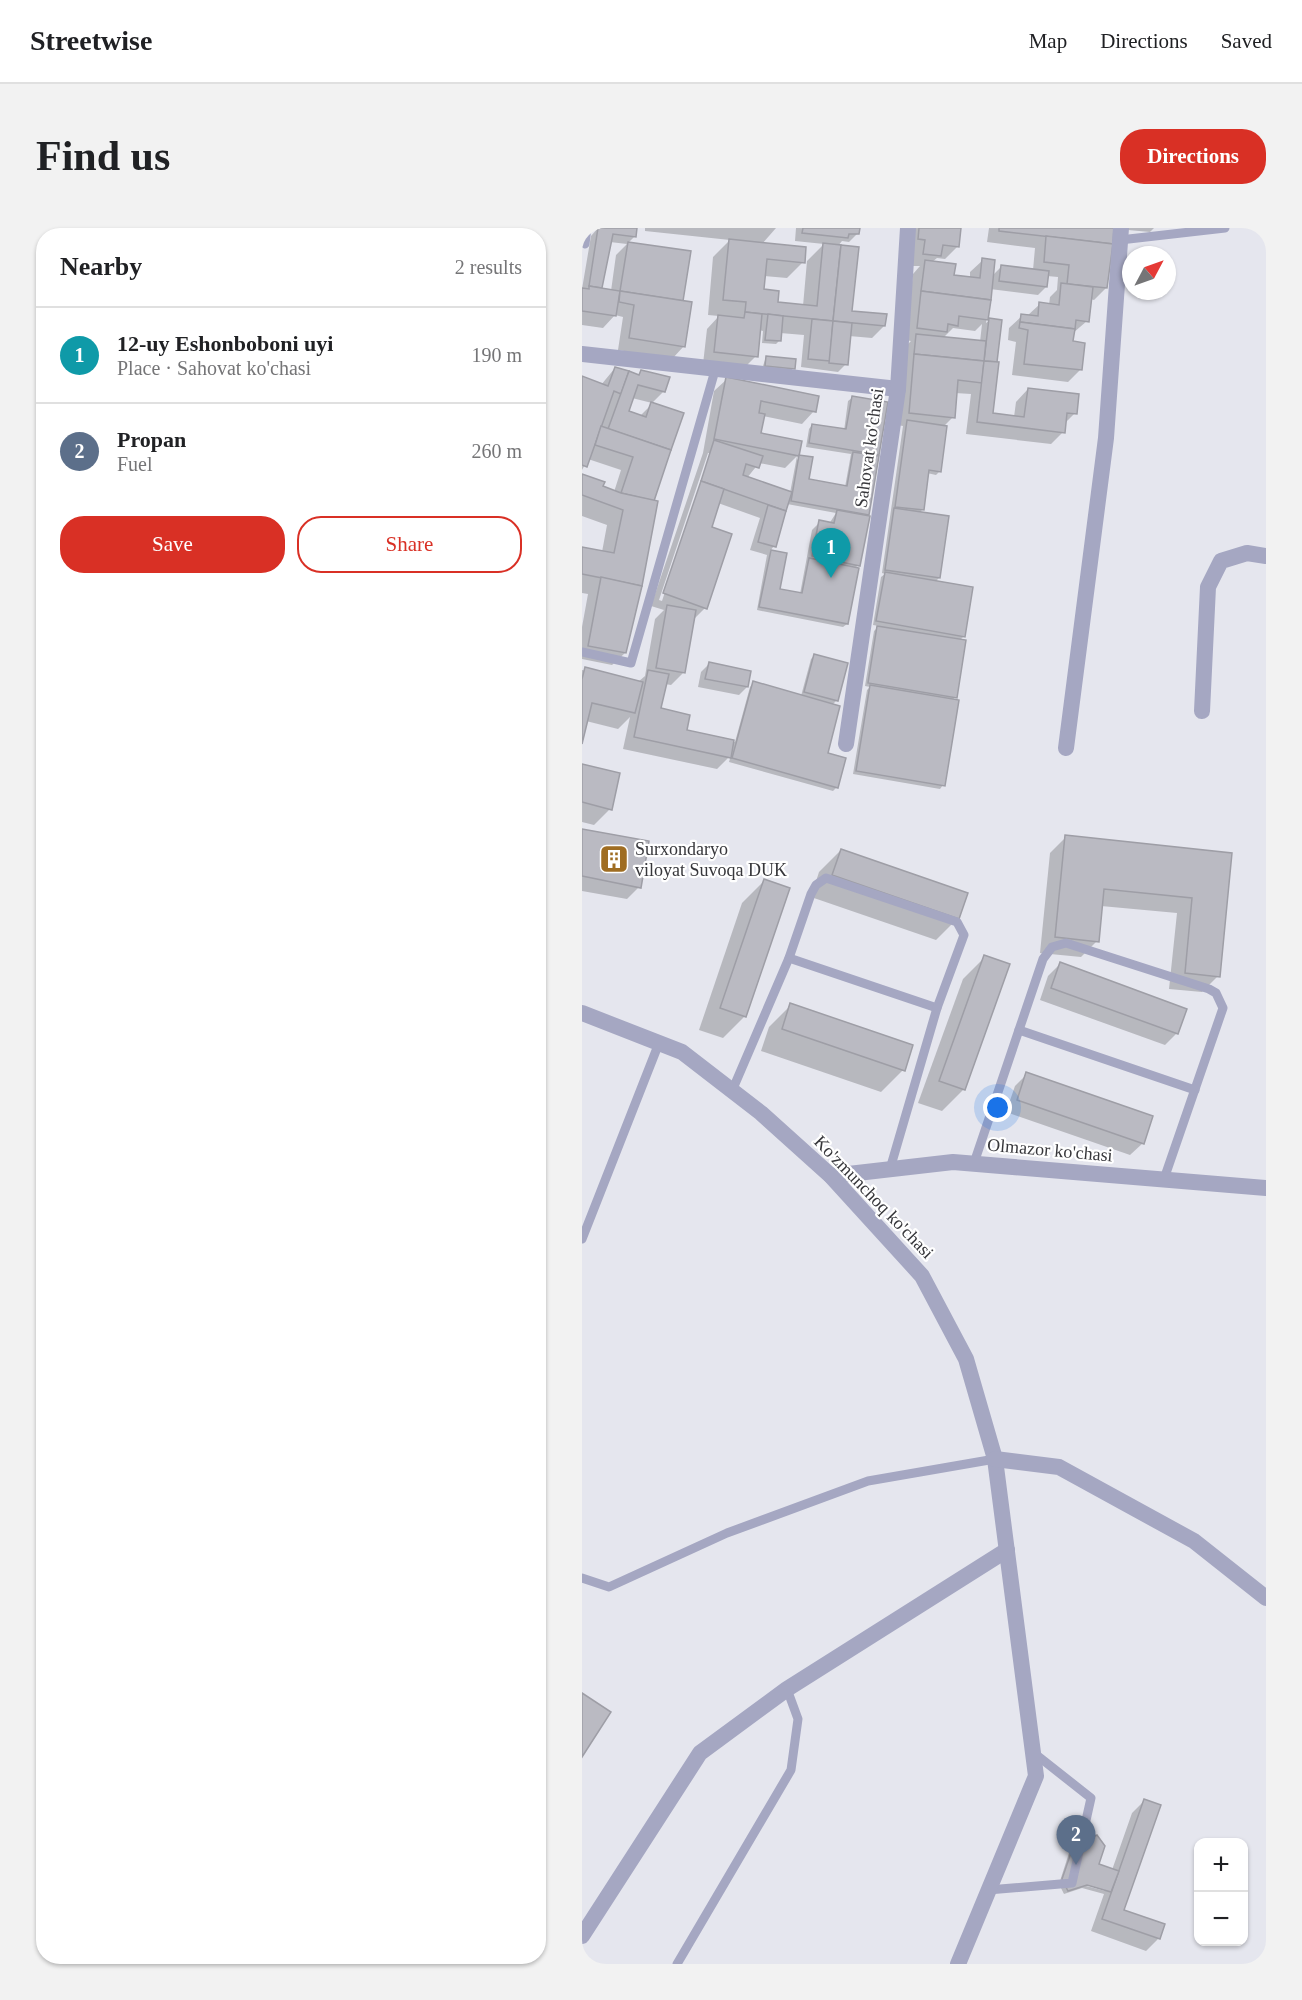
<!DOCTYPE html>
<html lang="en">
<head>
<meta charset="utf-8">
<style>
  body { margin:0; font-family:"Times New Roman",serif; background:#f2f2f2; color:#202124 }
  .controls { position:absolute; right:18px; bottom:18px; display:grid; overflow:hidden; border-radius:12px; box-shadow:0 2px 4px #0004 }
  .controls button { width:54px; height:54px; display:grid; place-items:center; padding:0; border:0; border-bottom:2px solid #e0e0e0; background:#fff; color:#202124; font:30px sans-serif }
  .compass { position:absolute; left:540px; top:18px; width:54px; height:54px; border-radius:50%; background:#fff; box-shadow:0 2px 4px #0004; rotate:49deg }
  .you { position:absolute; left:416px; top:880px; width:21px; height:21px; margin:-15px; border:4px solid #fff; border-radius:50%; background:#1a73e8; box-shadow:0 0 0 9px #1a73e833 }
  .badge { display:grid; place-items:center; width:39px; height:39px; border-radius:50%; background:#d93025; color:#fff; font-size:20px; font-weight:700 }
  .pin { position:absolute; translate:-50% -50px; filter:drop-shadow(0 2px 3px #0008) }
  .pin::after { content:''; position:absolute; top:32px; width:21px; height:18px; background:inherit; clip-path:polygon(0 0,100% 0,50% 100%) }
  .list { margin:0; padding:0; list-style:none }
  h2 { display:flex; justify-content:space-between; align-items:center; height:78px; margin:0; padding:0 24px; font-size:26px }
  h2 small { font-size:20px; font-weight:400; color:#757577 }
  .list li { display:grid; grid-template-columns:39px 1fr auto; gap:18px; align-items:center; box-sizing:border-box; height:96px; padding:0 24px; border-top:2px solid #e0e0e0 }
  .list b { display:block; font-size:22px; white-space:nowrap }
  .list p { margin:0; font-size:20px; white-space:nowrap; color:#757577 }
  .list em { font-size:20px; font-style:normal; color:#757577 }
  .actions { display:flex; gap:12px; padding:18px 24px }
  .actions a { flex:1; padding:14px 0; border:2px solid #d93025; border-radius:24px; text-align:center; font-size:21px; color:#d93025 }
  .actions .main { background:#d93025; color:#fff }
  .map { position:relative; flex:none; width:684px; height:1736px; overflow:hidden; border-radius:24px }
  header { display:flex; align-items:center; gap:36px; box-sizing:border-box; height:84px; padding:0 30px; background:#fff; border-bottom:2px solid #e0e0e0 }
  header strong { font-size:28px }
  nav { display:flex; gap:33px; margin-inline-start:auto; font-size:21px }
  .intro { display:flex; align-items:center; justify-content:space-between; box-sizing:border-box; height:144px; padding:0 36px }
  h1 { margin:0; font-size:42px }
  .button { padding:15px 27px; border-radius:24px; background:#d93025; color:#fff; font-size:21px; font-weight:700 }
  main { display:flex; gap:36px; padding:0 36px }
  aside { flex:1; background:#fff; border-radius:24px; box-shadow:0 2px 4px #0004 }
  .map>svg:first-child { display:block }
  .shadow { fill:#0003; fill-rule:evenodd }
  .building { fill:#babac2; stroke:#9e9ea6; stroke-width:1.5 }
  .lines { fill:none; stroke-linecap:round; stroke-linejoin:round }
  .service { stroke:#a5a7c2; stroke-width:9 }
  .minor { stroke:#a5a7c2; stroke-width:16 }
  .tertiary { stroke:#a5a7c2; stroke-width:16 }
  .labels { text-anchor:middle; stroke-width:4.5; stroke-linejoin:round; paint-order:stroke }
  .street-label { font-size:18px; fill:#37373b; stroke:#fff }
  .poi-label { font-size:18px; fill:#37373b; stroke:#fff; text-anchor:start }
</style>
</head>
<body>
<header>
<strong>Streetwise</strong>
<nav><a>Map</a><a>Directions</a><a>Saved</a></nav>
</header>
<div class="intro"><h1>Find us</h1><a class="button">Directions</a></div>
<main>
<aside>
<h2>Nearby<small>2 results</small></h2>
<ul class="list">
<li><span class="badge" style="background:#0f9aa8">1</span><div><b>12-uy Eshonboboni uyi</b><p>Place · Sahovat ko'chasi</p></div><em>190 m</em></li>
<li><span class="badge" style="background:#5c6f8a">2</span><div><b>Propan</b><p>Fuel</p></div><em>260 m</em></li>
</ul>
<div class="actions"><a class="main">Save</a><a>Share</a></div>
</aside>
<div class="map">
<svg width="684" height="1736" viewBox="0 0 684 1736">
  <rect width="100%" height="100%" fill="#e5e6ee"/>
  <g class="shadow">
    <path d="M16,0h38l-1,8 -7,7 61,10 -7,49 2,44 -12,13 -54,-9 5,-33 -8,-2 -12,13 -21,-3v-36l9,-53zM28,14l17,2 -11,11 -5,36 -11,-2z"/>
    <path d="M63,0h131l-14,16 41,18 -16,16 -23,-2 -1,15 13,13 27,2 4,-45 17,-17 -29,-3 1,-13h62l-1,6 -8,8 -7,-1 -4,5 13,66 33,14 -12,12 -23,-2 -3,28 -8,8 -37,-5 3,-32 -24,-2 -1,8 -3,3 -14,-1 1,-12 -4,-1 -3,26 -12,12 -41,-4 4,-35 12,-13 -11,-1 5,-58 17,-17 -85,-9z"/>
    <path d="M327,0h50l-2,19 -12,12 -8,-1 -5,4 21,15 17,2v-7l13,-12 9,16 10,-10 31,4 2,-22 -48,-6 2,-14h124l-7,60 -12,12 -4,-1 -3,22 -14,12 -2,10 9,27 -12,12 -56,-7 4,-33 -8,-2 1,-12 13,-12h5l13,-12 9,1 1,-8 7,-7 1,-13 -11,-1 -1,11 -8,8 -48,-6 -4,34 4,-3 1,95 23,2 2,-15 12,-13 47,24 -11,11 -1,8 -12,12 -85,-10 5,-40 -16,-1 -2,24 -10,10 -3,44 -4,4 -9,-2 -5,37 -3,3 20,65 -4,4 29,54 -5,5 -4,56 -3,4 -9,84 -3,4 -87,-15 14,-84 3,-3 -5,-1 9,-55 5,-5 -6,-1 8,-48 4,-3 -3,-1 21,-147 -6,-1 11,-81 3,-3 -6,-1 8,-66 7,-8h-8zM400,96l-2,18 -37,-4 10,-10 22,3z"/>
    <path d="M546,0h26l-4,4 -22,-2z"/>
    <path d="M184,129l27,11 -3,4 -28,-3z"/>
    <path d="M33,140l22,8 4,-4 23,19 -12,12 -20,-5 -5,14 12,5 13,-13v98l-27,151 -13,12 -30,-6v-32l6,-33 -6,-1v-45l20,4 5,-27 -25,-9v-41l32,17 7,-22 -33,-11 -6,11v-92l19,7z"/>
    <path d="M145,151l87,32 -12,13 -39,-8 -3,18 40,8 -3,18 3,-3 7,23 38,7 6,-33 -45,-7 3,-18 3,-4 32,6 4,-30 4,-3 26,56 -3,3 -7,57 -3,3 -18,107 -4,3 -86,-17 10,-55 -17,-5 10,-32 -42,-15 -8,25 -5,80 -12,12 -10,53 -12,12 -6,-1 -5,26 25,21 50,11 15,-55 4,-4 47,13 10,-37 4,-4 31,9 -10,37 -4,4 -6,49 11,33 -4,4 -104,-29 2,-7 -14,14 -94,-20 7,-32 -12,12 -32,-8 -4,17v-68l56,12 7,-6 10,-57 9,-9 -13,-4 52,-153 11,-62zM126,225h3l-49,148 -3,-1zM215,228l-7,37 -43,-15 12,-15 26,5zM205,276l49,9 -7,11 -9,-2 -8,8 -12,64 -22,-4 8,-36 -16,-3 4,-5z"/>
    <path d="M127,436l38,23 -8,8 -41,-8 3,-15z"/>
    <path d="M0,537l28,44 -16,16 -12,-3z"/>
    <path d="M0,602l57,57 -12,12 -45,-8z"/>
    <path d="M484,609l165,17 -13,122 -16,16 -33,-3 8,-76 -76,-7 -4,35 -16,16 -41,-4 10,-100z"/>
    <path d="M259,622l117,68 -22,22 -125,-43 8,-25z"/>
    <path d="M182,653l-19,135 -22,22 -24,-8 43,-127z"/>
    <path d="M403,729l-21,132 -22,22 -24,-8 45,-124z"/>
    <path d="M478,736l117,69 -12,12 -125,-45 8,-24z"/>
    <path d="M209,777l112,65 -22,22 -120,-41 8,-24z"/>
    <path d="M445,846l116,69 -13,12 -124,-43 9,-26z"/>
    <path d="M562,1573l-21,110 40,14 -5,14 -12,12 -55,-20 13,-37 -22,-6 -18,6 -5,-10 10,-31 5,-5 23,17 15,5 20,-57zM498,1654l25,6v3l-26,-7z"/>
  </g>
  <g class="building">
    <path d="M16,0h39l-1,9 -23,-3 -11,54 -13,-2z"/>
    <path d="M221,0h57l-1,6h-10l-1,4 -46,-5z"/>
    <path d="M337,0h42l-2,19 -16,-2 -2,11 -18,-2 2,-14 -7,-1z"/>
    <path d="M417,0h115l-1,16 -114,-13z"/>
    <path d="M464,8l67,8 -6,44 -40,-4 2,-19 -25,-3z"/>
    <path d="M147,11l77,8 -1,16 -38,-4 -3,30 15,2 -1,11 39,4 6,-63 18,2 -8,76 -88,-9 1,-10 -23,-2z"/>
    <path d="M46,14l63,9 -8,50 -63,-10z"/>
    <path d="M259,17l18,2 -7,64 35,3 -2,12 -52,-5z"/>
    <path d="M400,30l13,2 -4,40 -70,-9 4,-31 31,4 -2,11 26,3z"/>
    <path d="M419,37l48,6 -2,16 -48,-6z"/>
    <path d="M479,55l32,4 -4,35 -13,-2 -1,9 -55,-7 1,-8 17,2 1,-14 20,3z"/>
    <path d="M7,58l31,5 -4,25 -34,-5v-23l7,1z"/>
    <path d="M38,63l72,11 -7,45 -56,-9 5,-33 -15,-3z"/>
    <path d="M339,63l70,9 -3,20 -29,-4 -1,10 -10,-2 -1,8 -30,-4z"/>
    <path d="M163,84l17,2 -4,43 -44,-5 4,-37 26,3z"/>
    <path d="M186,86l15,2 -2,25 -16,-1z"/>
    <path d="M407,90l13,2 -5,42 -13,-1z"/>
    <path d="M230,91l21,2 -3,40 -22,-2z"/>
    <path d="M251,93l19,2 -4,42 -19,-2z"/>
    <path d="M438,94l55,7 -2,12 12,2 -3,27 -58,-6 4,-34 -9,-2z"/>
    <path d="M334,106l70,7 -2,20 -70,-7z"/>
    <path d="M332,126l70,7 -2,22 -24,-3 -3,38 -46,-5z"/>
    <path d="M184,128l30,3 -1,10 -30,-3z"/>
    <path d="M402,133l15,1 -6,51 31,4 4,-29 51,6 -2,20 -10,-1 -2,20 -88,-11z"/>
    <path d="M33,139l14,4 -8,23 -7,-3 -27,76 -5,-2v-89l26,10z"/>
    <path d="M59,142l29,7 -5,15 -27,-7 -9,26 17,6 5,-15 33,11 -13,37 -63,-21 21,-58 10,4z"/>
    <path d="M144,149l93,19 -3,16 -55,-11 -2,12 6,1 -4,19 41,8 -3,15 -85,-17z"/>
    <path d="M270,168l36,6 -9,53 -70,-12 3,-19 34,5z"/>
    <path d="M325,192l40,6 -6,46 -12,-2 -5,40 -29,-3z"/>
    <path d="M19,198l70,24 -17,51 -33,-8 12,-36 -38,-12z"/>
    <path d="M132,212l49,16 -4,12 -13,-4 -3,11 49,17 -6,19 -85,-30z"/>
    <path d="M271,224l26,4 -10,59 -78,-14 8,-46 14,2 -4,22 38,7z"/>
    <path d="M0,246l23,8 -2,4 18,7 37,8 -16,85 -60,-12v-27l32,6 9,-43 -41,-15z"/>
    <path d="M119,253l23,8 -12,38 20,7 -25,75 -44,-16z"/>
    <path d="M186,277l18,6 -10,36 -18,-5z"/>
    <path d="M312,280l55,8 -9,62 -55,-8z"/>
    <path d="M255,282l33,6 -10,50 -48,-10 7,-36 15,3z"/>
    <path d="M189,322l16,3 -7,36 22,4 7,-35 50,10 -11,56 -89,-17z"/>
    <path d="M303,344l88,15 -8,50 -89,-16z"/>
    <path d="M19,349l41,9 -16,67 -38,-7z"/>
    <path d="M85,377l29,5 -11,63 -29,-5z"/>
    <path d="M295,398l89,14 -9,58 -89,-15z"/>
    <path d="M232,426l34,9 -10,38 -34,-9z"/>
    <path d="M127,434l42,9 -3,16 -43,-8z"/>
    <path d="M3,439l58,15 -8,31 -43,-10 -10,41v-65z"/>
    <path d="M66,442l21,4 -8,34 29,7 -3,15 47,10 -3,18 -97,-21z"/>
    <path d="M171,453l87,25 -12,47 18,5 -8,30 -106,-30z"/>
    <path d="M288,457l89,15 -14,86 -89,-15z"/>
    <path d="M0,536l38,9 -8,37 -30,-8z"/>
    <path d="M0,601l67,12 -8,47 -59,-12z"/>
    <path d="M483,607l167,18 -12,124 -35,-4 7,-75 -88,-9 -5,53 -44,-5z"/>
    <path d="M259,621l127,44 -9,26 -127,-44z"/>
    <path d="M182,651l26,9 -44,129 -26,-9z"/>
    <path d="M402,727l26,9 -45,126 -26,-9z"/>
    <path d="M478,734l127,47 -9,25 -127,-46z"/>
    <path d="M208,775l123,42 -8,26 -123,-42z"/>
    <path d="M444,844l127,44 -9,28 -127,-44z"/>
    <path d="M0,1465l29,19 -29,45z"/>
    <path d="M562,1571l17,6 -37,105 41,14 -5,15 -58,-20z"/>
    <path d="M515,1607l8,11 -6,18 20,7 -8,21 -24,-7 -19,6 -6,-12 11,-32z"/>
  </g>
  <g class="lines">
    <g class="service">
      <path d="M538,12l105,-12"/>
      <path d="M3,16l2,-16"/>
      <path d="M0,424l49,11 85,-296"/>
      <path d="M207,730l148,50"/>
      <path d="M437,802l176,60"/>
      <path d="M150,863l57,-133 22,-64 5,-9 10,-7 131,44 7,13 -27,73 -47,161"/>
      <path d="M392,935l69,-204 9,-12 14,-4 143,46 7,4 7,15 -59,171"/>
      <path d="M0,1011l77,-196"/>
      <path d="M0,1350l27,9 118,-54 141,-52 127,-22"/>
      <path d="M406,1662l84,-7 19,-85 -57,-45"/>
      <path d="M95,1736l114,-194 7,-51 -11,-30"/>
    </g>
    <g class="minor">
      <path d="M0,126l316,35"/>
      <path d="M620,483l6,-124 13,-26 26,-8 19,3"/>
      <path d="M264,516l52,-355 10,-161"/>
      <path d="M484,520l40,-310 15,-210"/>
      <path d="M249,948l122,-14 313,26"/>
      <path d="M0,1708l118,-183 87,-64 220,-139"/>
    </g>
    <g class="tertiary">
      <path d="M0,785l100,39 79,61 70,63 91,100 44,83 29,100 41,317 -78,188"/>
      <path d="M413,1231l64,8 135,74 72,57"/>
    </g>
  </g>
  <defs>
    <g id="building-square" transform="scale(1.5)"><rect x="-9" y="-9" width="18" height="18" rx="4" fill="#9f6d22" stroke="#fff"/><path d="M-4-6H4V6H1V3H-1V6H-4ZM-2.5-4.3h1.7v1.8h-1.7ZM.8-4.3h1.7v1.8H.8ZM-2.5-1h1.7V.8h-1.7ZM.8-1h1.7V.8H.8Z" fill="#fff"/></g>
  </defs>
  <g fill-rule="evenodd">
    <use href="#building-square" x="32" y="631"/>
  </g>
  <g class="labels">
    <g class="street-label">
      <text transform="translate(287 220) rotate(-82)" y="6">Sahovat ko'chasi</text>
      <text transform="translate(468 922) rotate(5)" y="6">Olmazor ko'chasi</text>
      <text transform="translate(292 969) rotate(46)" y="6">Ko'zmunchoq ko'chasi</text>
    </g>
    <g class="poi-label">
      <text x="53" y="627">Surxondaryo<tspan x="53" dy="21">viloyat Suvoqa DUK</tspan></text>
    </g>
  </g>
</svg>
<div class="controls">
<button>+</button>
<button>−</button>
</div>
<svg class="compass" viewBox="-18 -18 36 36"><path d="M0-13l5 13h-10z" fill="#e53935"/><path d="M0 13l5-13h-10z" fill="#757577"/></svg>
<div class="you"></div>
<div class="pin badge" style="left:249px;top:350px;background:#0f9aa8">1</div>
<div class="pin badge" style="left:494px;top:1637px;background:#5c6f8a">2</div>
</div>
</main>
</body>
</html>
